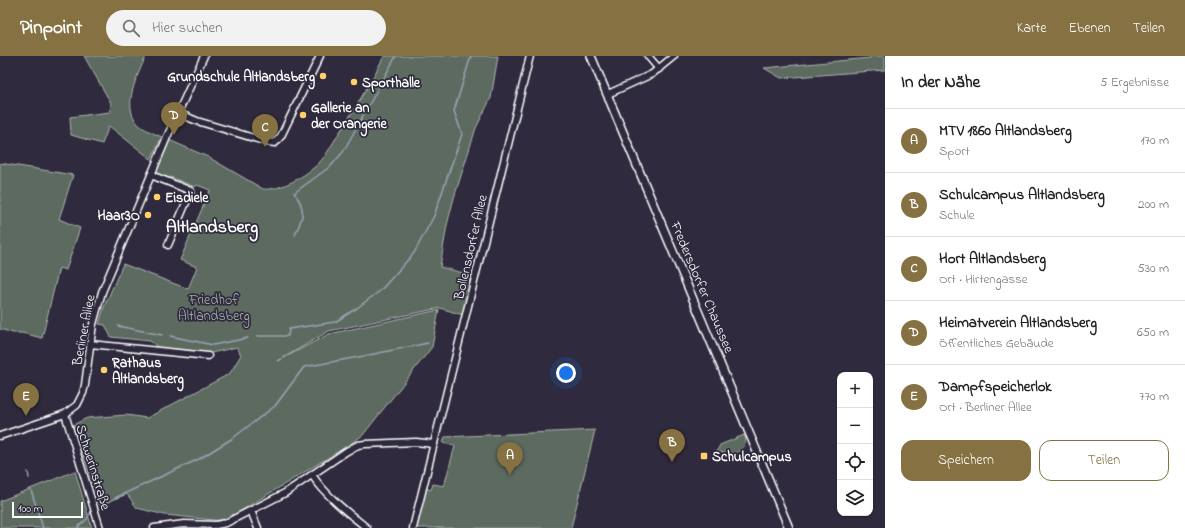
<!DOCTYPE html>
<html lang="de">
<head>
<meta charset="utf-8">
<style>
  body { margin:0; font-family:"Indie Flower",sans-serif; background:#f2f2f2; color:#222 }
  .controls { position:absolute; right:12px; bottom:12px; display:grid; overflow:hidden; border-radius:8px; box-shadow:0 1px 3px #0004 }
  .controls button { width:36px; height:36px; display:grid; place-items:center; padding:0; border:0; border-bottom:1px solid #e0e0e0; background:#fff; color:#222; font:20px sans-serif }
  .scale { position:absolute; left:12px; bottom:10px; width:71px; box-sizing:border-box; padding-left:4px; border:2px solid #fff; border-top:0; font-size:11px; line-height:14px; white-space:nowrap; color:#fff; -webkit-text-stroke:3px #2f2a3d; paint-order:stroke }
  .you { position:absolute; left:566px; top:317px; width:14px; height:14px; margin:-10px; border:3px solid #fff; border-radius:50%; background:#1a73e8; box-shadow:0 0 0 6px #1a73e833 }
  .badge { display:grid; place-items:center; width:26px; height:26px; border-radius:50%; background:#857141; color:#fff; font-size:13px; font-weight:700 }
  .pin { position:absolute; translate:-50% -33px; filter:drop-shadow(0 1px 2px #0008) }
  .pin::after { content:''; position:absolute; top:21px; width:14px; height:12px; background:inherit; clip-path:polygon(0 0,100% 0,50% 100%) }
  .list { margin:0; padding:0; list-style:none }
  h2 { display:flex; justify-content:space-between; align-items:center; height:52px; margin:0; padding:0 16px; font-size:17px }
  h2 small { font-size:13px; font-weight:400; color:#767676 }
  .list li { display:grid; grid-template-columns:26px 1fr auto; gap:12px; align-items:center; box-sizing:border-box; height:64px; padding:0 16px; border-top:1px solid #e0e0e0 }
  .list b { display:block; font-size:15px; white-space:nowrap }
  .list p { margin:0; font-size:13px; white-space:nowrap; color:#767676 }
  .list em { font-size:13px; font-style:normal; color:#767676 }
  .actions { display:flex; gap:8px; padding:12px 16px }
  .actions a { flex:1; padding:9px 0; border:1px solid #857141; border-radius:12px; text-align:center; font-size:14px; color:#857141 }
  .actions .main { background:#857141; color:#fff }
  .icon { flex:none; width:22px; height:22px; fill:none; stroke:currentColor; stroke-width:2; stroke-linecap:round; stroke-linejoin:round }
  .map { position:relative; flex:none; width:885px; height:472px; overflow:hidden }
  header { display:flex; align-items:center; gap:24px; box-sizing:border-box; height:56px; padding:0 20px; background:#857141; color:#fff }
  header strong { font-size:19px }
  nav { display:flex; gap:22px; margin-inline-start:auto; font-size:14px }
  .search { width:280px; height:36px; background:#f2f2f2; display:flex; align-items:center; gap:10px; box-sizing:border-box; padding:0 14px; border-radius:22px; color:#767676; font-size:15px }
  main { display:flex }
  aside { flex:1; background:#fff }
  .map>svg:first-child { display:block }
  .green { fill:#5c6b61; stroke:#aeb5b0 }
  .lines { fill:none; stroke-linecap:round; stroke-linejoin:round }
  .stream { stroke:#99a4b3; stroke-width:1.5 }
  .minor-casing { stroke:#fff; stroke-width:9 }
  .major-casing { stroke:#fff; stroke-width:10 }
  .minor { stroke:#2f2a3d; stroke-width:6 }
  .major { stroke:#2f2a3d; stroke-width:7 }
  .poi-dot { fill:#ffd166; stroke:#2f2a3d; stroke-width:1.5 }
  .labels { text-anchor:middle; stroke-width:3.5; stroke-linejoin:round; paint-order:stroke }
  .poi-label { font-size:14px; font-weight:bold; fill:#fff; stroke:#2f2a3d; text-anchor:start }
  .street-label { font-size:14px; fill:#fff; stroke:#2f2a3d }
  .park-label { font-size:14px; fill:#aeb5b0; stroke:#2f2a3d }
  .district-label { font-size:18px; font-weight:bold; fill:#fff; stroke:#2f2a3d }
</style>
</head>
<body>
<header>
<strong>Pinpoint</strong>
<div class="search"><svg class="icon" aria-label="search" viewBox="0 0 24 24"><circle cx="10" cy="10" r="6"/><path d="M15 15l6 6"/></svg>Hier suchen</div>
<nav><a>Karte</a><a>Ebenen</a><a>Teilen</a></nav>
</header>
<main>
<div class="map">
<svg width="885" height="472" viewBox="0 0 885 472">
  <rect width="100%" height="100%" fill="#2f2a3d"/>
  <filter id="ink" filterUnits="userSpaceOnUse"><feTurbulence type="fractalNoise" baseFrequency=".025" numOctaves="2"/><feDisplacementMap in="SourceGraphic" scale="8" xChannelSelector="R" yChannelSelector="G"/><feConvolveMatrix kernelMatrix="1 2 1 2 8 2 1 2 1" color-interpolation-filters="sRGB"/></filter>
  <g filter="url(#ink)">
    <g class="green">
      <path d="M84,0h62c-8,19 -25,49 -8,68 5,5 17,10 24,13l-11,22 -42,-33 -7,18 -31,-9 -1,-18 40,-5 1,-9z"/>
      <path d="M384,0h114l-7,42 -15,30 -22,70 -7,27 -7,42 31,8 -8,40 -23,-7 -111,23 -51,30 51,-27 110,-24 -7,37 -69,88 -14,10 -125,76 -59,-6 -28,-7 -10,-14 -27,11 -27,-80 14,-7 39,-3 21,3 82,-44 3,-4 9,-15 -4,-8 -30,7 -46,-4 -11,-9 -39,-4 -6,-12 -6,-1 5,-17 19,-43 65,25 9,-22 -17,-7 30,-70 -13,-5 -2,2 -25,-10 -1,3 -12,-5 -1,-2 13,-33 39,17 55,32c18,2 44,-14 56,-26 8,-8 13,-19 19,-28 16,-26 33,-52 46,-79z"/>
      <path d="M870,0h15v14l-104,8 -17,-10 106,-10z"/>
      <path d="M0,107l73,12 -14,44 21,9 -14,42 -7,-2 -17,70 -20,-5h-9l-13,-4z"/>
      <path d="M595,374l-24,98h-155l10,-40 5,2 2,-6 11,2 11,-40 -12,-3 2,-6z"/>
      <path d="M744,379l2,4 -2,8c-8,9 -16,8 -27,4l3,-6z"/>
      <path d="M75,415l17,57h-92v-27z"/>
    </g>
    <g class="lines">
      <g class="stream">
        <path d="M296,139l-2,-2 37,-27 12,-14 53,-96"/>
        <path d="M295,179c6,-15 12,-23 2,-38"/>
        <path d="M118,270l44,9"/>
        <path d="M170,280l43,9 35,-7"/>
        <path d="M257,280h31l1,-7 46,-7 22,-14 24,-18 33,-37 20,-37 28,-82 -8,-23 17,-55"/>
        <path d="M28,416l1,6"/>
        <path d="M31,434l12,38"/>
        <path d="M103,450l12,-8 84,-39 34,-21 42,-32 29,-39 60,-11 64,-13"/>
        <path d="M77,472l10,-9 5,-9"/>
      </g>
      <g class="minor-casing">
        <g id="minor">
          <path d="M648,0l11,13"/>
          <path d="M608,38l44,-20 22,-18"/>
          <path d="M178,57l19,8 70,21 8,1 6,-7 39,-80"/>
          <path d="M151,119l40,16 -23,54"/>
          <path d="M90,288l118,12"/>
          <path d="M65,358l35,114"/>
          <path d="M0,380l65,-22 12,-9 6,-12 2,-8 8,-61 9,-32 65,-155 37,-81"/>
          <path d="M312,419c14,21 36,38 55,53"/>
          <path d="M251,455l7,17"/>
          <path d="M154,472l30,-4 32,1 10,-2 59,-30 62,-42 11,-6 7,-1 51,-2 18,2"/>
          <path d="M413,472l117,-472"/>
        </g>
      </g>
      <g class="major-casing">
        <path id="major" d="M591,0l198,472"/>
      </g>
      <use href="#minor" class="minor"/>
      <use href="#major" class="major"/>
    </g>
  </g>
  <g class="poi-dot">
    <circle cx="323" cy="20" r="4"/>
    <circle cx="354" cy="26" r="4"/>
    <circle cx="303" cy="59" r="4"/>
    <circle cx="157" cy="141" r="4"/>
    <circle cx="148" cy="159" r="4"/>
    <circle cx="104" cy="314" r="4"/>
    <rect x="700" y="396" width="8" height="8" rx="2"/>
  </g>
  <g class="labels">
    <g class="poi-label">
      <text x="315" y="25" text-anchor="end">Grundschule Altlandsberg</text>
      <text x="362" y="31">Sporthalle</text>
      <text x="311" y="56">Gallerie an<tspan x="311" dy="16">der Orangerie</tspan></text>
      <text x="165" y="146">Eisdiele</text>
      <text x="140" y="164" text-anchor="end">Haar3O</text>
      <text x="112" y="311">Rathaus<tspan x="112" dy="16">Altlandsberg</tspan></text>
      <text x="712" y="405">Schulcampus</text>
    </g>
    <g class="street-label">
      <text transform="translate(470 191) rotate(-77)" y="5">Bollensdorfer Allee</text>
      <text transform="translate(703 231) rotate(67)" y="5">Fredersdorfer Chaussee</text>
      <text transform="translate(83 274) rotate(-79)" y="5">Berliner Allee</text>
      <text transform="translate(94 411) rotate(73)" y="5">Schwerinstraße</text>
    </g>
    <g class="park-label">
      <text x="214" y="248">Friedhof<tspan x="214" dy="16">Altlandsberg</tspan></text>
    </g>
    <g class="district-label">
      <text x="212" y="176">Altlandsberg</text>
    </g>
  </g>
</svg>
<div class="controls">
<button>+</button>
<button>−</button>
<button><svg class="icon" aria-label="locate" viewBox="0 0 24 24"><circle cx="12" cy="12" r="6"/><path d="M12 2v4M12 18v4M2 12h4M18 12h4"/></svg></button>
<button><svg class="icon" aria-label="layers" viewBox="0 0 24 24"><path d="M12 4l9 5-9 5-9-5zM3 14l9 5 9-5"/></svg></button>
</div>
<div class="scale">100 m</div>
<div class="you"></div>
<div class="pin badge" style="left:510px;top:419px">A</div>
<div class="pin badge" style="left:672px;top:406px">B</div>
<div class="pin badge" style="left:265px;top:91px">C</div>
<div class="pin badge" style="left:174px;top:79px">D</div>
<div class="pin badge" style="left:26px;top:360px">E</div>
</div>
<aside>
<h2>In der Nähe<small>5 Ergebnisse</small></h2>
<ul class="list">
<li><span class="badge">A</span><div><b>MTV 1860 Altlandsberg</b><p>Sport</p></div><em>170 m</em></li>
<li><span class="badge">B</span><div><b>Schulcampus Altlandsberg</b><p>Schule</p></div><em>200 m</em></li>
<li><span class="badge">C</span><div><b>Hort Altlandsberg</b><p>Ort · Hirtengasse</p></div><em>530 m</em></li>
<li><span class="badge">D</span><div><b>Heimatverein Altlandsberg</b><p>Öffentliches Gebäude</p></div><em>650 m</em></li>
<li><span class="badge">E</span><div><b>Dampfspeicherlok</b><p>Ort · Berliner Allee</p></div><em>770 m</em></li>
</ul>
<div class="actions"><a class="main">Speichern</a><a>Teilen</a></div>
</aside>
</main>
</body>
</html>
